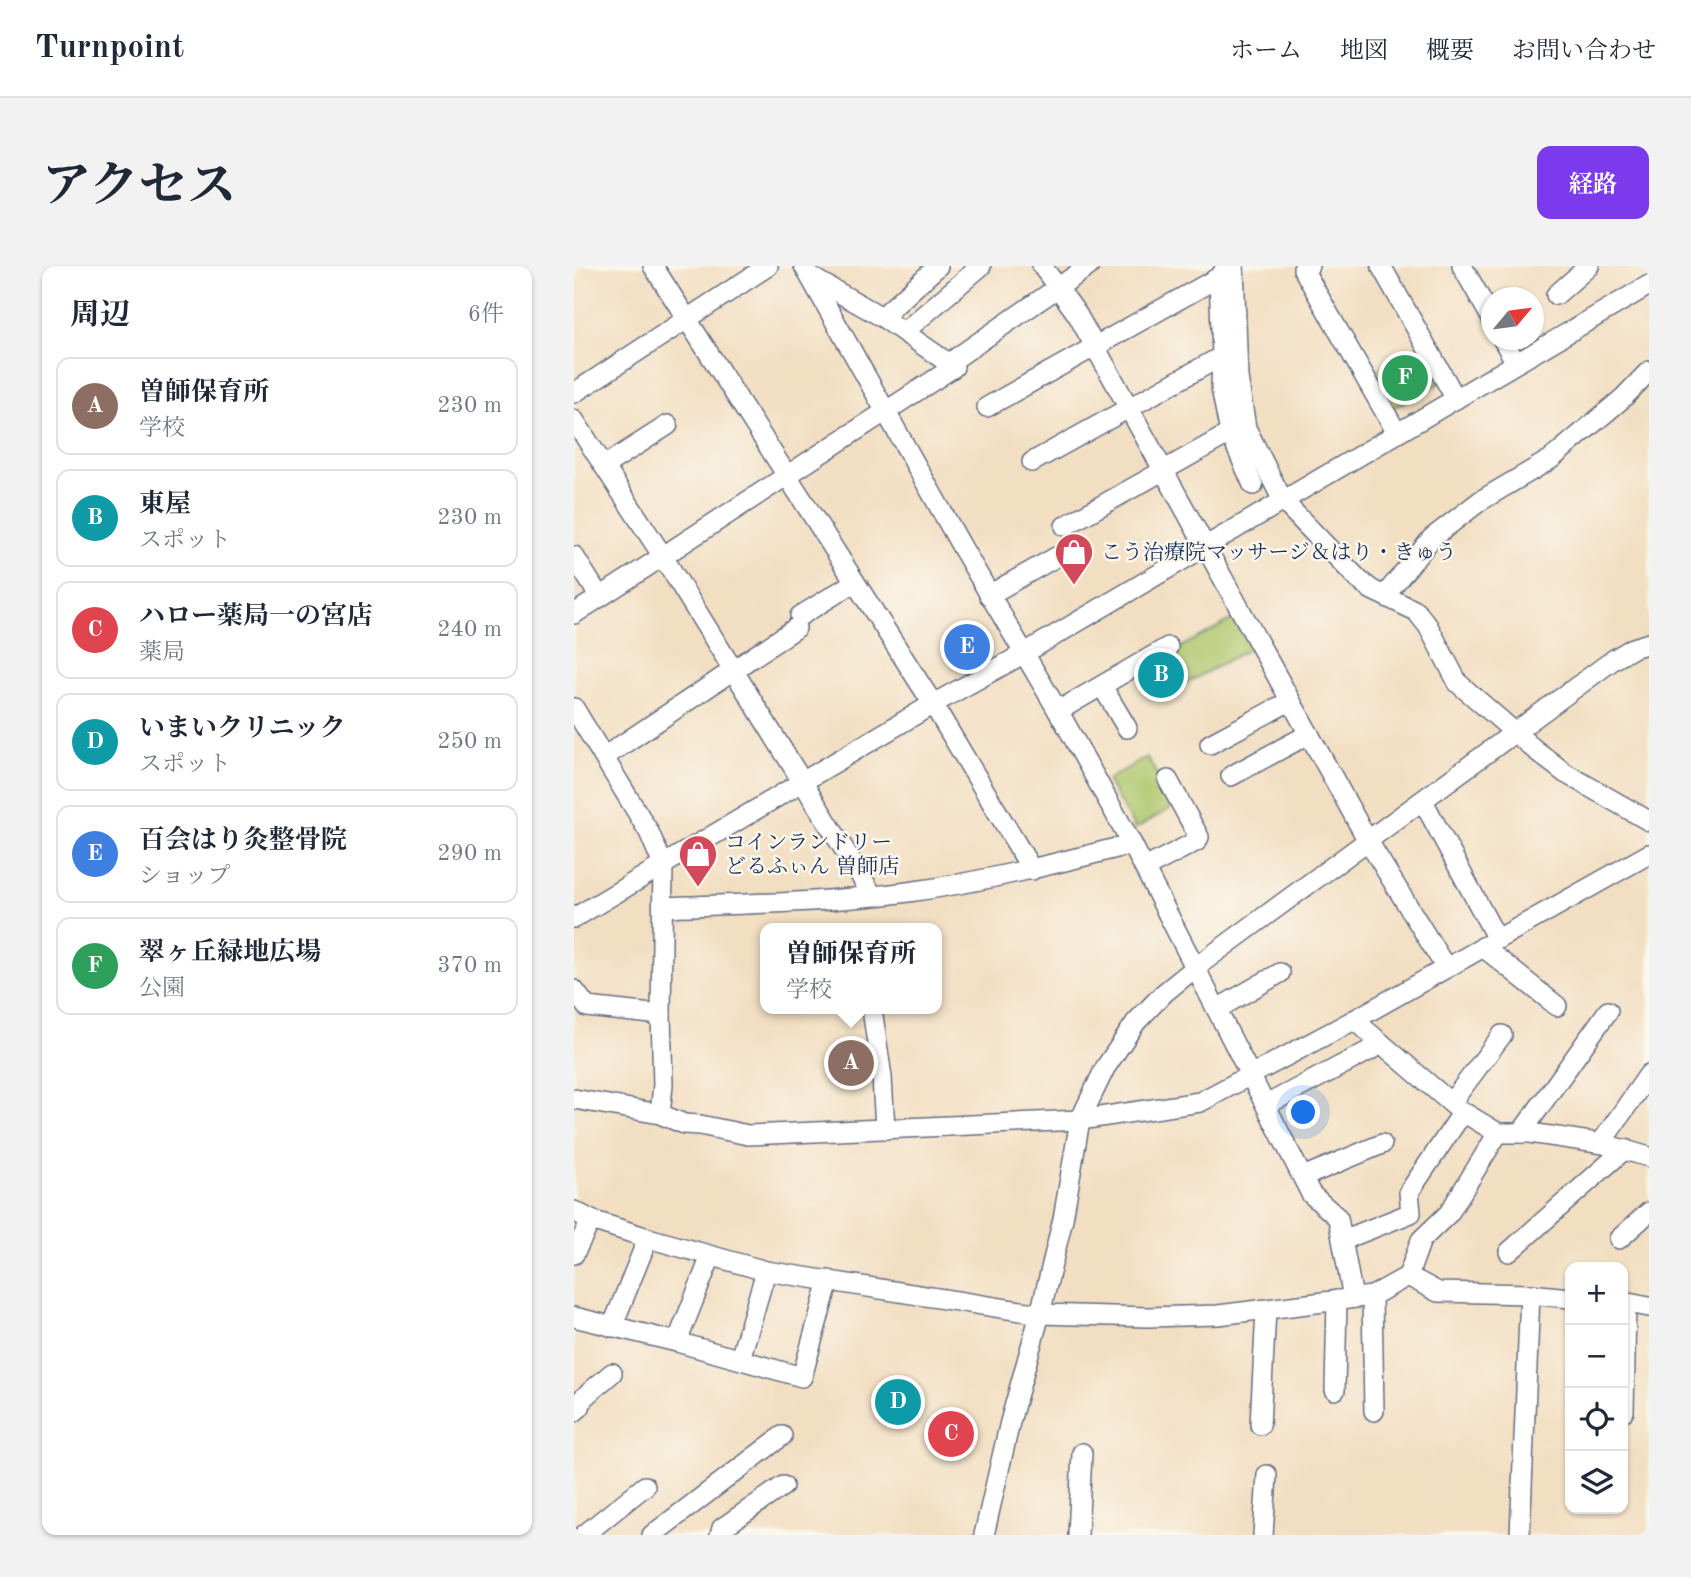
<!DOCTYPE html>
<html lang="ja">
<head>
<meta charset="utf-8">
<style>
  body { margin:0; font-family:"Old Standard TT","Noto Serif JP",serif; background:#f2f2f3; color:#1f2937 }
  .controls { position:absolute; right:21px; bottom:21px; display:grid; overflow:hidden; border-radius:14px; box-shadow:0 2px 5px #0004 }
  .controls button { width:63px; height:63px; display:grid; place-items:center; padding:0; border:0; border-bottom:2px solid #e0e1e3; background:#fff; color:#1f2937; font:35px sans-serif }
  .compass { position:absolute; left:907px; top:21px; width:63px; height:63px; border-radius:50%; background:#fff; box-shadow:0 2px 5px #0004; rotate:61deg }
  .you { position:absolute; left:730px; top:847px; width:24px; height:24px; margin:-18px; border:5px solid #fff; border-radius:50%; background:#1a73e8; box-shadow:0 0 0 10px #1a73e833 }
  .badge { display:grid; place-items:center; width:46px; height:46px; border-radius:50%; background:#7c3aed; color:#fff; font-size:23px; font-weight:700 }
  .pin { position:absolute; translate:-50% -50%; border:4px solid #fff; box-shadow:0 2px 7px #0006 }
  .popup { position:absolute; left:186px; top:657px; width:182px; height:91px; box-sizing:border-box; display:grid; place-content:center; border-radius:14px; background:#fff; filter:drop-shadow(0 2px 5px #0005); font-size:23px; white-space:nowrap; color:#747a83 }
  .popup b { font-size:26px; color:#1f2937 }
  .popup::after { content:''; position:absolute; left:50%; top:100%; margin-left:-14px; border:14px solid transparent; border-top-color:#fff }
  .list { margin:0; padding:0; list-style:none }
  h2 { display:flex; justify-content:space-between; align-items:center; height:91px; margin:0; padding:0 28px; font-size:30px }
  h2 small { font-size:23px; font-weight:400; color:#747a83 }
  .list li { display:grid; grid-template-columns:46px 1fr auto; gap:21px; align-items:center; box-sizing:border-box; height:98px; margin:0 14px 14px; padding:0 14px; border:2px solid #e0e1e3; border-radius:14px }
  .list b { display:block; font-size:26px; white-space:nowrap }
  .list p { margin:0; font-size:23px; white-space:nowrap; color:#747a83 }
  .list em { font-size:23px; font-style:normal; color:#747a83 }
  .icon { flex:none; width:38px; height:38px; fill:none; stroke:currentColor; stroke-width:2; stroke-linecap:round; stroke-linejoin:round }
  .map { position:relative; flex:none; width:1075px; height:1269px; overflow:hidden; border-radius:14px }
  header { display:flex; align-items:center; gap:42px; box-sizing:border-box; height:98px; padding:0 35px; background:#fff; border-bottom:2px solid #e0e1e3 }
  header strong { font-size:33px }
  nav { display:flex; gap:38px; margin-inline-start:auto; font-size:24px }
  .intro { display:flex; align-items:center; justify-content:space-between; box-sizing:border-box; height:168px; padding:0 42px }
  h1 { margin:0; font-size:49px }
  .button { padding:18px 32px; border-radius:14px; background:#7c3aed; color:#fff; font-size:24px; font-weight:700 }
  main { display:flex; gap:42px; padding:0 42px }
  aside { flex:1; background:#fff; border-radius:14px; box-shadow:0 2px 5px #0004 }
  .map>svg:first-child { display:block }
  .green { fill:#afc66b; stroke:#657a64; stroke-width:2 }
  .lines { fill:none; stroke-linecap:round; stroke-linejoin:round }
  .minor-casing { stroke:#666c81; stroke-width:22 }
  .minor { stroke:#fff; stroke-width:19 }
  .labels { text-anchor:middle; stroke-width:5; stroke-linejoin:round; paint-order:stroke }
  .poi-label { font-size:21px; fill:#1b2f5e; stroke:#fbf7ec; text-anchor:start }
</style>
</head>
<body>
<header>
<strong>Turnpoint</strong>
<nav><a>ホーム</a><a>地図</a><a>概要</a><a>お問い合わせ</a></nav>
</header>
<div class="intro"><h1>アクセス</h1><a class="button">経路</a></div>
<main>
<aside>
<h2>周辺<small>6件</small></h2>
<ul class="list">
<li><span class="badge" style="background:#8d6e63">A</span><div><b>曽師保育所</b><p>学校</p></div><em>230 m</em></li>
<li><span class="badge" style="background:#0f9aa8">B</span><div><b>東屋</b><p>スポット</p></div><em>230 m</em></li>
<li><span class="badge" style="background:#e0444e">C</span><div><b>ハロー薬局一の宮店</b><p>薬局</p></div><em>240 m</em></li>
<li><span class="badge" style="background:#0f9aa8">D</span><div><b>いまいクリニック</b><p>スポット</p></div><em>250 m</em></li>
<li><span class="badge" style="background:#3f7fe0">E</span><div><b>百会はり灸整骨院</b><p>ショップ</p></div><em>290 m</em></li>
<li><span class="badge" style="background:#2e9e5b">F</span><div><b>翠ヶ丘緑地広場</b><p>公園</p></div><em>370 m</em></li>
</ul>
</aside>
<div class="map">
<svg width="1075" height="1269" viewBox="0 0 1075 1269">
  <rect width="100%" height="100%" fill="#fbf7ec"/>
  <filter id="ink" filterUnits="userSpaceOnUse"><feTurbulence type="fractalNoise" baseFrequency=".0143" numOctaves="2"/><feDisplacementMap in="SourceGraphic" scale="14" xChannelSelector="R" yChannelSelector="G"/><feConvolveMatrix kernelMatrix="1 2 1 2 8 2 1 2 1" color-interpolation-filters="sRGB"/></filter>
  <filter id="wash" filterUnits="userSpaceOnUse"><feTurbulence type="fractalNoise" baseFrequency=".00686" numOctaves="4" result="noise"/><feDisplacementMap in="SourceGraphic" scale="28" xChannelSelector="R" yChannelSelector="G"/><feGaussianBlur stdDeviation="1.57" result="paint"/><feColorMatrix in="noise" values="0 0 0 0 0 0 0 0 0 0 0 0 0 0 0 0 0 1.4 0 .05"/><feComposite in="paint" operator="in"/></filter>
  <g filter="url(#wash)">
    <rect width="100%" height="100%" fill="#f2dec1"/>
    <g class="green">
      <path d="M846,81l20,36 -49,26 -20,-36z"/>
      <path d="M662,351l16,30 -87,48 -17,-30z"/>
      <path d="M573,491l28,49 -40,23 -28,-49z"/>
    </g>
  </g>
  <g filter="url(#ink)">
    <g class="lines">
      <g class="minor-casing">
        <g id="minor">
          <path d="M79,0l280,438 99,166"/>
          <path d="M230,0l159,283 102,174 67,121 179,350 27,24 15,80"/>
          <path d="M468,0l35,48 291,527 78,127"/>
          <path d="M660,0l4,111 8,51 37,73 76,79 13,10 44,21 12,15 30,57 76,66 31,24 84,48"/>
          <path d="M735,0l-6,3 94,164"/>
          <path d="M807,0l75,133"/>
          <path d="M888,0l30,53"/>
          <path d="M651,4l-6,7 3,79 -1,32 9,45 23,52"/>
          <path d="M982,29l33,-29"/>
          <path d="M308,51l56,-51"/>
          <path d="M330,66l77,-66"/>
          <path d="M929,74l13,23"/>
          <path d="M375,97l140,-97"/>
          <path d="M0,127l194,-127"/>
          <path d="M413,141l232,-130 15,-4"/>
          <path d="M0,154l88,135 211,341"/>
          <path d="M458,196l190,-106"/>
          <path d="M30,200l64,-41"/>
          <path d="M491,260l165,-93 11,-4"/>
          <path d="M0,290l25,40"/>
          <path d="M415,329l67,-38"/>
          <path d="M811,329l47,-57 48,-37 71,-42 72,-61 26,-27"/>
          <path d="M0,348l380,-247 -72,-50 -71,-40"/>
          <path d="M226,350l55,-34"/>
          <path d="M528,420l25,42"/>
          <path d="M0,442l75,124 14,33 -2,150 2,70 -3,29"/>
          <path d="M484,445l110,-64"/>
          <path d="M636,478l80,-43"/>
          <path d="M30,491l192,-129"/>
          <path d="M657,510l78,-42"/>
          <path d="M849,535l74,138"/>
          <path d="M571,602l52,-27 2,-4 -31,-57"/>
          <path d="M89,641c81,-3 164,-4 245,-15 76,-10 150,-29 224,-48"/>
          <path d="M0,652l359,-214 90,-50 626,-369"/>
          <path d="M909,681l74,59"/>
          <path d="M0,724l13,17 74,8"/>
          <path d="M298,743l10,68 3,52"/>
          <path d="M643,743l63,-36"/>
          <path d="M780,754l104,89 40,24h32l74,11 45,13"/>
          <path d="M0,833l86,15 24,10 16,1 48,10 332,-15 120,-18 154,-82 295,-166"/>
          <path d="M877,837l51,-68"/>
          <path d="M692,839l116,-61"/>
          <path d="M947,867l87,-122"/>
          <path d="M1027,877l48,-69"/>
          <path d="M729,911l79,-33"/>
          <path d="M0,945l17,9 57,18 118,33 274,43 108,3 70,-2 154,-19 36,-20 13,-36 28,-27 49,-80"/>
          <path d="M1045,973l30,-27"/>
          <path d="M769,974l68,-27 -2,-21 54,-80"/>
          <path d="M935,986l116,-103"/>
          <path d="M0,988l17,-34"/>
          <path d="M137,990l-34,86 125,35 27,-97"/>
          <path d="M834,1010l30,16 92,2 40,4"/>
          <path d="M798,1030l2,115"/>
          <path d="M1049,1036l26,5"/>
          <path d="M0,1051l103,25"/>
          <path d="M38,1061l36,-89"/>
          <path d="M166,1093l26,-88"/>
          <path d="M761,1124l2,-90"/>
          <path d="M1050,1145l2,-108"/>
          <path d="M0,1146l6,-5 3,-9 29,-25"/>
          <path d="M686,1159l6,-115"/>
          <path d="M10,1269l61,-49"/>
          <path d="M78,1269l130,-99"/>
          <path d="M146,1269l2,-7 61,-42"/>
          <path d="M410,1269l26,-113 30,-108 23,-95 17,-99 25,-52 31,-46 28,-29 32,-26 417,-307 20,-12 16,-5"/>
          <path d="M504,1269l4,-82"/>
          <path d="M689,1269l4,-60"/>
          <path d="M946,1269l10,-241"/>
        </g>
      </g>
      <use href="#minor" class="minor"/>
    </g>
  </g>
  <defs>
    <g id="shop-pin" transform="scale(2.0125)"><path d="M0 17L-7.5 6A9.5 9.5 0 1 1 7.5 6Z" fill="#d1495b" stroke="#fbf7ec"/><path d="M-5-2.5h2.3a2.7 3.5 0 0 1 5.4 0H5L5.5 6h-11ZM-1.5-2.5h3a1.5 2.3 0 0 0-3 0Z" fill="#fff"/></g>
  </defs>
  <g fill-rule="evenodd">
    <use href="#shop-pin" x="500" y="286"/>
    <use href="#shop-pin" x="124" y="588"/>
  </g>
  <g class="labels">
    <g class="poi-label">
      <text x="527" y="293">こう治療院マッサージ＆はり・きゅう</text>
      <text x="151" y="583">コインランドリー<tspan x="151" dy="24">どるふぃん 曽師店</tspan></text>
    </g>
  </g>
</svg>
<div class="controls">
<button>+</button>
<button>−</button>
<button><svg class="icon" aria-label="locate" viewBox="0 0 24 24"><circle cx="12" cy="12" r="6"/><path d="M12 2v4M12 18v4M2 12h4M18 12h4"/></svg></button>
<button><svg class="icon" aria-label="layers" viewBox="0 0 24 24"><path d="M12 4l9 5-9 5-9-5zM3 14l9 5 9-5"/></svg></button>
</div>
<svg class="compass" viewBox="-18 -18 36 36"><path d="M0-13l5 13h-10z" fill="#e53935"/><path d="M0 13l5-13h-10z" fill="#747a83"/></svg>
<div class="you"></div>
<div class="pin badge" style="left:277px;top:797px;background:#8d6e63">A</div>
<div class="popup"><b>曽師保育所</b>学校</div>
<div class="pin badge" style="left:587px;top:409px;background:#0f9aa8">B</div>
<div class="pin badge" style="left:377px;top:1168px;background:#e0444e">C</div>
<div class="pin badge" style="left:324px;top:1136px;background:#0f9aa8">D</div>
<div class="pin badge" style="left:393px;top:381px;background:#3f7fe0">E</div>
<div class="pin badge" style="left:831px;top:112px;background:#2e9e5b">F</div>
</div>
</main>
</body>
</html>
